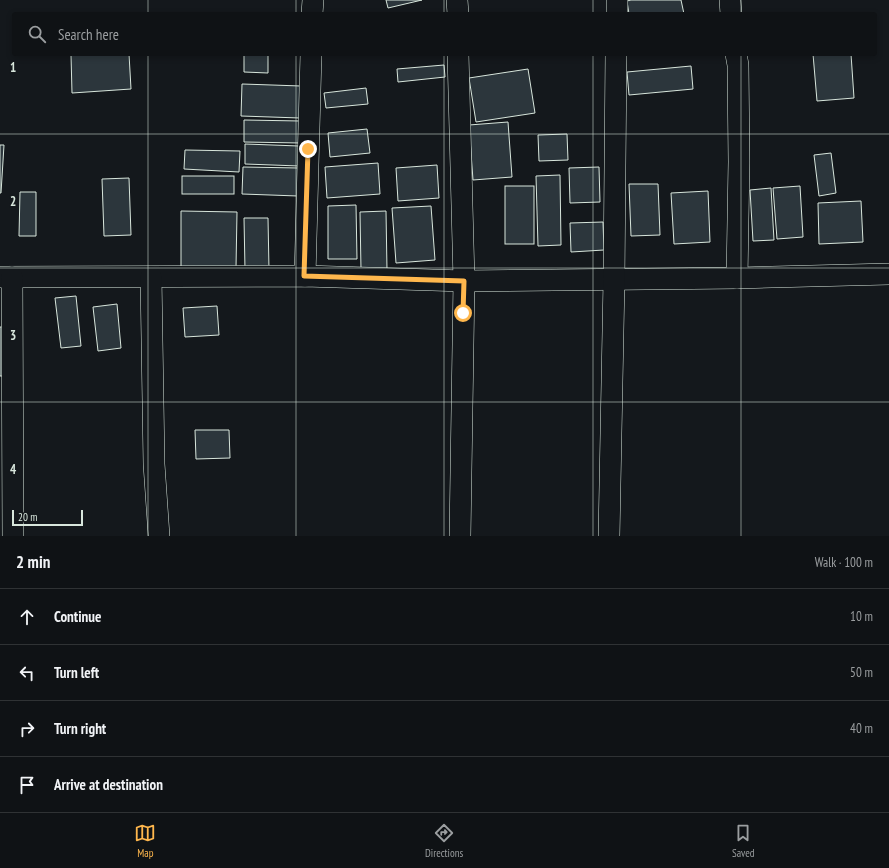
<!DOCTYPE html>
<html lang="en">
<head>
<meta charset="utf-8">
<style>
  body { margin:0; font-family:"PT Sans Narrow",sans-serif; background:#1d2022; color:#f1f3f6 }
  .scale { position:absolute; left:12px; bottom:10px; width:71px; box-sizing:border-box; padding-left:4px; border:2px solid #d8e6dc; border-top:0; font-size:11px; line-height:14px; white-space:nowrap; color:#d8e6dc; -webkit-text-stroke:3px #14181c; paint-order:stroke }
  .stop { position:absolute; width:12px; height:12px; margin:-9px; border:3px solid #ffb74d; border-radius:50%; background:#fff }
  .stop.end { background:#ffb74d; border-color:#fff; box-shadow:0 1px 4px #0008 }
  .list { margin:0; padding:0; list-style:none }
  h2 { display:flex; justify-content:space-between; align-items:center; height:52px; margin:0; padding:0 16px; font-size:17px }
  h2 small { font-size:13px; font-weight:400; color:#9b9ea0 }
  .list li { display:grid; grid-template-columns:26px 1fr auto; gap:12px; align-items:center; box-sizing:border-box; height:56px; padding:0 16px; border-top:1px solid #2f3234 }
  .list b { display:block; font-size:15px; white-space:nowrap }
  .list em { font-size:13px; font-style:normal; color:#9b9ea0 }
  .icon { flex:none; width:22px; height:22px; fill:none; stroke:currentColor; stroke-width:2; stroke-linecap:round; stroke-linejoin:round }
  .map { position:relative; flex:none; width:889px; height:536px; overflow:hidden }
  .search { position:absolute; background:#0f1215; box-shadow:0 2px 6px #0003; left:12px; right:12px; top:12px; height:44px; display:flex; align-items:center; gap:10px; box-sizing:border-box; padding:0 14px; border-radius:4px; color:#9b9ea0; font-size:15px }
  .sheet { height:276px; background:#0f1215 }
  nav { display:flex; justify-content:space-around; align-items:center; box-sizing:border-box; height:56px; border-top:1px solid #2f3234; background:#0f1215; font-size:11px; color:#9b9ea0 }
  nav a { display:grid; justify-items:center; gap:2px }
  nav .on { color:#ffb74d }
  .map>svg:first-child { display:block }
  .building { fill:#2c363c; stroke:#d8e6dc }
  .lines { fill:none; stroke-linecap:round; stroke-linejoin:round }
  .street-casing { stroke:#d8e6dc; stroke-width:22 }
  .street { stroke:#14181c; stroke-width:21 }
  .route { stroke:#ffb74d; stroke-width:5 }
  .grid { fill:none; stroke:#d8e6dc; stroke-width:1; stroke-opacity:0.55 }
  .grid-label { font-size:13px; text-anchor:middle; font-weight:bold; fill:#d8e6dc; stroke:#14181c; stroke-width:3; stroke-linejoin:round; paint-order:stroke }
</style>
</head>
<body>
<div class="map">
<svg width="889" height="536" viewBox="0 0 889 536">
  <rect width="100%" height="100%" fill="#14181c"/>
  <g class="building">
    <path d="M386,0h36l-34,8z"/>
    <path d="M631,0h50l3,14h-55l-2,-13z"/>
    <path d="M87,54h42l2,35 -59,4 -1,-38z"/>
    <path d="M244,54h24v19l-24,-1z"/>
    <path d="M813,54h38l3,44 -37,3z"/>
    <path d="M444,65l1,12 -47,5 -1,-13z"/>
    <path d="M691,66l2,23 -64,6 -2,-23z"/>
    <path d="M528,69l7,44 -59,9 -7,-44z"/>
    <path d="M242,84l59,2 -1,32 -59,-2z"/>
    <path d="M366,88l2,16 -42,4 -2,-15z"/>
    <path d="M244,120l57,1v22l-57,-1z"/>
    <path d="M508,122l4,55 -39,3 -4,-55z"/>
    <path d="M367,129l3,24 -40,4 -2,-24z"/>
    <path d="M567,134l1,26 -29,1 -1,-26z"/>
    <path d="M245,144l54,2v20l-54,-2z"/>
    <path d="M0,145h4l-3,48h-1z"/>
    <path d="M185,150l55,1 -1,21 -55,-3z"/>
    <path d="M831,153l5,40 -17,3 -5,-41z"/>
    <path d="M378,163l2,31 -53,4 -2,-31z"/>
    <path d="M437,165l2,33 -41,3 -2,-33z"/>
    <path d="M243,167l56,1 -1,28 -56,-2z"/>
    <path d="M599,167l1,35 -30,1 -1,-35z"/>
    <path d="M560,175l1,70 -23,1 -2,-70z"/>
    <rect x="182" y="176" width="52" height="18"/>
    <path d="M129,178l2,57 -27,1 -2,-57z"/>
    <path d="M629,184h29l2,51 -29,1z"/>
    <rect x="505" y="186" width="29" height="58"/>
    <path d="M800,186l3,51 -26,2 -4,-51z"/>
    <path d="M771,188l3,52 -21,1 -3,-51z"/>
    <path d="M708,191l2,51 -36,2 -3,-51z"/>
    <path d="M20,192h16v44h-17z"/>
    <path d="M861,201l2,41 -44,2 -1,-41z"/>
    <path d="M356,205l1,54h-29v-53z"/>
    <path d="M431,206l4,54 -39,3 -4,-55z"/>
    <path d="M181,211l56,1 -1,56 -55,-1z"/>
    <path d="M386,211l1,59h-26l-1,-58z"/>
    <path d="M244,218h24l1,52h-24z"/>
    <path d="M603,222l1,28 -33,2 -1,-29z"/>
    <path d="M76,296l5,50 -20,2 -6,-50z"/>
    <path d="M117,304l4,44 -23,3 -5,-44z"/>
    <path d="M217,306l2,29 -34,2 -2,-29z"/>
    <path d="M0,327h9l-1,49h-8z"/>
    <path d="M195,430h34l1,28 -34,1z"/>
  </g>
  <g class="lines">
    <g class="street-casing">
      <g id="street">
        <path d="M457,0l1,14"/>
        <path d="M730,0l1,14"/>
        <path d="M312,14l1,-14"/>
        <path d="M617,14v-14"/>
        <path d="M458,54l6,227 -4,255"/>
        <path d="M736,54l2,11 1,97 -2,116"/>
        <path d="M305,276l6,-222"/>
        <path d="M0,277l305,-1 159,5 273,-3 152,-4"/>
        <path d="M12,277l1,259"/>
        <path d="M151,277l3,187 5,72"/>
        <path d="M609,536l5,-256 2,-226"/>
      </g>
    </g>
    <use href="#street" class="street"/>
  </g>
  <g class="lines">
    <path class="route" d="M308,149l-4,127 160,5 -1,32"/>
  </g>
  <path class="grid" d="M148,0v14M296,0v14M444,0v14M593,0v14M741,0v14M148,54v482M296,54v482M444,54v482M593,54v482M741,54v482M0,134h889M0,268h889M0,402h889"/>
  <g class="grid-label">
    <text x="13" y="72">1</text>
    <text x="13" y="206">2</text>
    <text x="13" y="340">3</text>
    <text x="13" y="474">4</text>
  </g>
</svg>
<div class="scale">20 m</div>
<div class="stop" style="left:463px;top:313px"></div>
<div class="stop end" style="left:308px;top:149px"></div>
<div class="search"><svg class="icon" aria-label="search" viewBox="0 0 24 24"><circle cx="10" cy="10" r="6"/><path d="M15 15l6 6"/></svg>Search here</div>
</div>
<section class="sheet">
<h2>2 min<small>Walk · 100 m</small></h2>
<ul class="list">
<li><svg class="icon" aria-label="ahead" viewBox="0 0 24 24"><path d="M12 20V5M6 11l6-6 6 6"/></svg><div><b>Continue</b></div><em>10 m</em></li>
<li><svg class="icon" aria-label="left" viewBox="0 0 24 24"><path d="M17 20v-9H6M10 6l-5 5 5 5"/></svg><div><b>Turn left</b></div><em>50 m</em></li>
<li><svg class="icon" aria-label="right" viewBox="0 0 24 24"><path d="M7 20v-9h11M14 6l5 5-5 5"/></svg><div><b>Turn right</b></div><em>40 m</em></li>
<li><svg class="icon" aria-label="arrive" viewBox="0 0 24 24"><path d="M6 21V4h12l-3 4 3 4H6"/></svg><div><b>Arrive at destination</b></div></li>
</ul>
</section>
<nav>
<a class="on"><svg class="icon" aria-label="map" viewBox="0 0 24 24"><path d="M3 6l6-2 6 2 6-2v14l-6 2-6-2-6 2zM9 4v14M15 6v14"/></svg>Map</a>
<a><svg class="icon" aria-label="directions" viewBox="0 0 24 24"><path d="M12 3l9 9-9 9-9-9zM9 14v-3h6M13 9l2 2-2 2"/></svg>Directions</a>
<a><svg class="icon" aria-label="saved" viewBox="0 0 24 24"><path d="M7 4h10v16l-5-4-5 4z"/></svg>Saved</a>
</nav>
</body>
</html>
